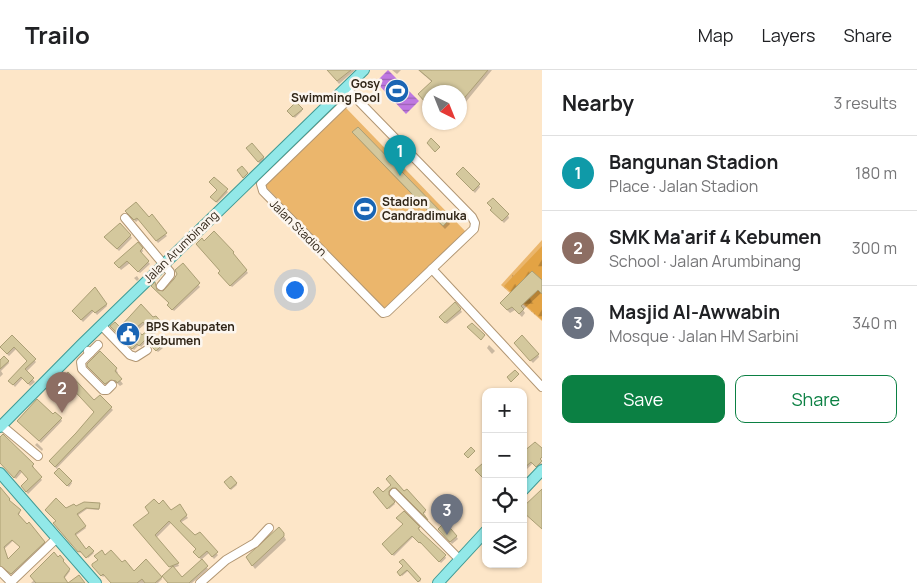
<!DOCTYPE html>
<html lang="en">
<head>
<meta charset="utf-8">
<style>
  body { margin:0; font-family:Manrope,sans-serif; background:#f2f2f2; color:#202124 }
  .controls { position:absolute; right:15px; bottom:15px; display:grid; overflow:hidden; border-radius:10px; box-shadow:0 1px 4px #0004 }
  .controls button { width:45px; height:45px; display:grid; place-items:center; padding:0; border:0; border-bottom:1px solid #e0e0e0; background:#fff; color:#202124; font:25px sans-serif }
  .compass { position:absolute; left:422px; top:15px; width:45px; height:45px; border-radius:50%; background:#fff; box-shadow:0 1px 4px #0004; rotate:137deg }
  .you { position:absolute; left:294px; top:219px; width:18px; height:18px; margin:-12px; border:4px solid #fff; border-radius:50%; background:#1a73e8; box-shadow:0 0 0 8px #1a73e833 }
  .badge { display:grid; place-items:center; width:32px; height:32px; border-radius:50%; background:#0b8043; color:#fff; font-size:16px; font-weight:700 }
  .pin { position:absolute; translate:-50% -41px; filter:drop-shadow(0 1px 2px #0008) }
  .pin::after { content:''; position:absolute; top:26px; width:18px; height:15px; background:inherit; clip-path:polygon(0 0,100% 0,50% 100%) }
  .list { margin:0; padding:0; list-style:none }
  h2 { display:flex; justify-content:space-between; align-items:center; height:65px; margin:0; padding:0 20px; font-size:21px }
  h2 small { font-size:16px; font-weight:400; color:#757577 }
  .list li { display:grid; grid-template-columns:32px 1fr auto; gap:15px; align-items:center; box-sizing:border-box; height:75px; padding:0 20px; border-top:1px solid #e0e0e0 }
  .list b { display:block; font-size:19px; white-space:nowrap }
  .list p { margin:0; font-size:16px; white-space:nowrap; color:#757577 }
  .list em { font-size:16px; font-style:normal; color:#757577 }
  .actions { display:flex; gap:10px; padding:15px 20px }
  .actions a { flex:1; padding:11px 0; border:1px solid #0b8043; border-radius:10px; text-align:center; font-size:18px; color:#0b8043 }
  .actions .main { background:#0b8043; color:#fff }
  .icon { flex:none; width:28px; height:28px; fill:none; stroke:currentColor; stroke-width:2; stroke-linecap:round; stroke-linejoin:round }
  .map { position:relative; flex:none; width:542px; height:513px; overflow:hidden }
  header { display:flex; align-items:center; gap:30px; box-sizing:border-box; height:70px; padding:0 25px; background:#fff; border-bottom:1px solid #e0e0e0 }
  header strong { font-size:24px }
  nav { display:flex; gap:28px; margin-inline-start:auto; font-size:18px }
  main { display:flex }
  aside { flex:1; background:#fff }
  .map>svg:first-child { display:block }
  .grass { fill:url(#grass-tufts) }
  .forest { fill:url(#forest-firs) }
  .garden { fill:#ebb66c }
  .water { fill:url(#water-rules) }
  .shadow { fill:#0003; fill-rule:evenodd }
  .building { fill:#d4c89d; stroke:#ab9f75; fill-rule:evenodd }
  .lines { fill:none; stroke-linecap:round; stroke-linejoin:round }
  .minor-casing { stroke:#b19673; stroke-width:10 }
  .major-casing { stroke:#409a94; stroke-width:12 }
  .minor { stroke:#fff; stroke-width:8 }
  .major { stroke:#92e8e8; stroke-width:10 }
  .labels { text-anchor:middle; stroke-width:5; stroke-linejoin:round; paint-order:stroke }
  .poi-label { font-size:12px; font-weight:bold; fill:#302517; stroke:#fcf6ef; text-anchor:start }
  .street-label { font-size:12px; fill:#302517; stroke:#fcf6ef }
</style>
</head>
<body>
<header>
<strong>Trailo</strong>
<nav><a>Map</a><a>Layers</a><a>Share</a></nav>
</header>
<main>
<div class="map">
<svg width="542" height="513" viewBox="0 0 542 513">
  <defs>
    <pattern id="grass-tufts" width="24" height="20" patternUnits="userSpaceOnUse" patternTransform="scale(1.25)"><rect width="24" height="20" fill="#ebb66c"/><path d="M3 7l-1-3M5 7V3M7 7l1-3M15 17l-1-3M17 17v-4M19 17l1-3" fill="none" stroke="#ca9c5d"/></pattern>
    <pattern id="forest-firs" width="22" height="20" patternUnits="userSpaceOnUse" patternTransform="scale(1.25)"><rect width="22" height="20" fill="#e3a344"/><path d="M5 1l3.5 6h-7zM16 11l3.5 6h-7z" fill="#b88538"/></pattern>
    <pattern id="water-rules" width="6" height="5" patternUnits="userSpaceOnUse" patternTransform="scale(1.25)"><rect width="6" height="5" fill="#bf78e1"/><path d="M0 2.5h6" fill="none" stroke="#9c62b5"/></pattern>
  </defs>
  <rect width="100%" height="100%" fill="#fde6c8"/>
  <path class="grass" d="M542,170v81l-41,-36z"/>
  <path class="forest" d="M542,176v74l-38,-34z"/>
  <path class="garden" d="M346,38l120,124 -81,78 -120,-124z"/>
  <path class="water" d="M388,0l31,31 -13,13 -30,-32z"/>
  <g class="shadow">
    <path d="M328,0h27l-16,14z"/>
    <path d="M392,0h9l-4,4z"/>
    <path d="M418,0h74l-32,39v-17h-30v11l-3,2 -8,-11 13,-12z"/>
    <path d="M302,39v2l-7,7 -6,-6z"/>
    <path d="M353,63l95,88 2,3 -5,5z"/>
    <path d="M249,81l14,6 2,3 -5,4z"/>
    <path d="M459,107l20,8 1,2 -5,6z"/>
    <path d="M214,108l14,14 -11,11 -4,-5 6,-7z"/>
    <path d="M127,142l22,7 18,17 -9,7 -19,-24 -3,3z"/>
    <path d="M493,142l15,3 1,3 -5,5z"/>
    <path d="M130,165l2,3 -13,13 -12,-11z"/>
    <path d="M197,174l36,9 15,20 -16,14 -11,-12v-3z"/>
    <path d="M142,179l1,2 -2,3 9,10 -10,9 -10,-10 -9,7 -4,-5z"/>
    <path d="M183,195l17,22 -26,24 -4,-4v-3l-16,-15 3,2 7,1 11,-13z"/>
    <path d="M137,206l2,3 -2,2 -3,-3z"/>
    <path d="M542,212v12l-1,-1 -18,17 2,3 -3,4 -7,-7 -5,3 -6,-6z"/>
    <path d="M106,234l1,2 -10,9 -3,-4 -11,11 -8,-9z"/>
    <path d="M141,236l22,21 -11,9 11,12 -5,4 -11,-11 -6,6 -2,-2 -5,5 -21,-21h7zM145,254l5,5 -8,8 -5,-6z"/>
    <path d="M460,239l2,3 -15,12 -5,-4z"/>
    <path d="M12,267l24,25 -10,10 9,10 -5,4 -7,-8 -8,9 -5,-6 18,-20 -12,-12 -7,7 -6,-6z"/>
    <path d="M489,275l6,6 -3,3 -5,-6z"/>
    <path d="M517,276l21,8 1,3 -6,6z"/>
    <path d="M100,283l16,16 2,4 -2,2 7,9 -3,2 -3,-3h-5l-4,4 -17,-17 -3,-4z"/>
    <path d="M0,291h8l1,2 -8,8 2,3 -3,3z"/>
    <path d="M68,304l26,28 17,6 2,2 -56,58 15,15 -3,4 -13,-13 2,-4 -6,-6 43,-52 -26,-27 -4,4 -5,-4z"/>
    <path d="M53,346l8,3 1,2 -21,22 -21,-20z"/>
    <path d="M3,366l30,29 1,3 -1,1 9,11 -14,14 -4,-5 6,-9 -8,-8 -6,7 -14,-15 -2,-4v-22z"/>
    <path d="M37,373l6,6 -1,2 -7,-6z"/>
    <path d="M542,380l-1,12 1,2 -4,4 -5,-5 -10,10v-19z"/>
    <path d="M236,413l1,2 -6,5 -5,-6z"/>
    <path d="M392,415l12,8 22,19 -3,2 -25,-25h-5l-4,4v4l6,7 -6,5 -14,-15h8z"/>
    <path d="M0,417l9,14 11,10v2l-2,3 27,28 -33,31 -8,-8h-4zM14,470l7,8 -13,13 -4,-12z"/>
    <path d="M99,434v6l-12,-1 -10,7 9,12 -11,8 11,14 7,2 1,1 -6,5 -6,-7 -2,2 -25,-28 11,-15z"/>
    <path d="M179,436l9,12 -8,5 38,32 -4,4 -5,-6 -8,7 7,9 -16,14h-23l3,-14 -36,-41 35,-16zM171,453l26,27 -1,4 6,7 -20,17 -9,-10 6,-2 -1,-2 -22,-26z"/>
    <path d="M404,443l15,15 1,2 -2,1 27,25 1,2 -5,5 -19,-20 -1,1 -8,-7 -19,19 -9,-9 19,-22 -5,-5z"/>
    <path d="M439,459l17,7 2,3 -6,5z"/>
    <path d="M283,464l3,6 -31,29 -5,-7z"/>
    <path d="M105,487l17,7 11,8 28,5 1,2 -4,4h-46l-7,-8 -2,2 -8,-9z"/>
    <path d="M58,489l5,2v2l7,8 -6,8v4h-33z"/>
    <path d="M405,497l15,12 1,2 -2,1 -11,-11 -6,5 -3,-4z"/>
  </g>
  <g class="building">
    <path d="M327,0h24l-14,11z"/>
    <path d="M419,0h69l-28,33v-11h-30v5l-5,5 -7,-8 14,-13z"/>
    <path d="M296,32l7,7 -10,8 -6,-6z"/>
    <path d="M358,57l91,93 -6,6 -91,-94z"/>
    <path d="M431,68l9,9 -5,5 -8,-9z"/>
    <path d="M252,73l12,14 -6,5 -12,-14z"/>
    <path d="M242,96l6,7 -5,5 -6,-8z"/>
    <path d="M463,97l17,17 -7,7 -17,-17z"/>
    <path d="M214,107l14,12 -12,13 -6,-5 7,-7 -8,-8z"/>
    <path d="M493,128l16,16 -7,7 -12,-11 2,-2 -5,-5z"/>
    <path d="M136,132l13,15 3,-3 15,19 -11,8 -19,-23 -3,2 -9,-9z"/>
    <path d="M120,153l11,12 -14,14 -13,-12z"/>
    <path d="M214,161l20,21 -1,1 14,17 -17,16 -12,-13 2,-2 -24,-27 6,-6 2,3z"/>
    <path d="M138,172l5,6 -3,3 9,10 -11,11 -11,-11 -8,7 -5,-5z"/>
    <path d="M183,193l17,20 -28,27 -5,-5 2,-2 -18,-17 4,-4 2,8 6,1 11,-12 3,-5 -2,-4z"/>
    <path d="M532,201l10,9v14l-4,-4 -17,16 3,3 -5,5 -7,-7 -5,3 -7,-7z"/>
    <path d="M95,217l12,17 -12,9 -3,-3 -11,10 -9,-9z"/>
    <path d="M455,232l6,7 -16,14 -6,-6z"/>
    <path d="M141,234l12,13 3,-1 7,8 -12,10 11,11 -6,6 -11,-11 -6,6 -2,-2 -5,5 -22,-23 5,-4 5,5zM143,252l6,7 -7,6 -6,-7z"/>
    <path d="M472,253l13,12 -4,5 -14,-13z"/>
    <path d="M12,265l24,24 -11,10 9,9 -6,6 -7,-7 -8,8 -5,-4 19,-20 -13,-14 -7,7 -7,-7z"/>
    <path d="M522,265l17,19 -9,7 -16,-18z"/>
    <path d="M100,281l17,17 -2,3 7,8 -5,4 -1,-2 -5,-1 -6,4 -18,-18v-2z"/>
    <path d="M4,286l5,5 -9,8v-9z"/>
    <path d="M515,300l4,4 -8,8 -4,-5z"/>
    <path d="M68,302l26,28 6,-5 12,12 -57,60 -6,-6 27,-28 18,-21 -27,-29 -4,5 -6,-6z"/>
    <path d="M37,329l16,15 2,-2 7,6 -23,23 -22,-20z"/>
    <path d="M3,364l31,30 -2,2 10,11 -16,15 -5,-6 7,-7 -8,-9 -6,8 -14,-15v-26z"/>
    <path d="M535,372l7,6v9l-2,2 2,2 -6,6 -5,-5 -8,7v-17z"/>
    <path d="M471,377l4,4 -7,7 -4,-4z"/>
    <path d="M483,393l3,2v16l-11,-11z"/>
    <path d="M59,398l13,13 -5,5 -13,-13z"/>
    <path d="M390,405l14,16 3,-2 19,21 -3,3 5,7 -32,-32h-4l-3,3v4l6,7 -8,7 -14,-17 5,-5 5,5 8,-7 -5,-6z"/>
    <path d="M231,406l6,7 -7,6 -6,-7z"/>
    <path d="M0,417l10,12 -1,1 12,10 -3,4 9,10 2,-2 16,20 -34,32 -11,-8zM12,470l8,7 -12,12 -4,-12z"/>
    <path d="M542,419v40l-19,-17v-5z"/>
    <path d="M56,428l10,10 8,-4 2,2 8,-4 16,1 -1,6 -13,-1 -9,6 9,12 -11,8 11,15 3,-3 5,5 -8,7 -6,-7 -2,1 -25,-29 3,-2 -11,-11z"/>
    <path d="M154,429l5,5 4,-4 8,10 9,-6 7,11 -7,6 15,14 5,-3 18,20 -6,5 -5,-6 -8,7 -6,-6 3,-3 -27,-28 -14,14 24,28 -10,4 -36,-42 16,-12 -4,-6z"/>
    <path d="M404,441l16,16 -2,1 2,3 26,24 -7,7 -19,-20 -1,1 -7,-7 -20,19 -10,-11 21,-20 -7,-6z"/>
    <path d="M445,452l12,14 -7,6 -12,-13z"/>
    <path d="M279,457l5,6v3l-32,30 -6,-9z"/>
    <path d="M102,480l3,5 6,-5 11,12 3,-2 9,11 12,-12 16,18 -7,6h-10l-3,-4 -5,4h-26l-8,-9 -2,2 -9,-10v-2l6,-4 -4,-4z"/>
    <path d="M54,482l4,5 2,-2 4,5 -1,1 7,8 -6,8 4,6 11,-8 6,8h-49l-6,-7z"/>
    <path d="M202,489l6,7 -19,17h-21l-6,-7 11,-10 9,11z"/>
    <path d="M403,489l18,20 -3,3 -11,-12 -7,6 -3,-4 6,-6 -4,-4z"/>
  </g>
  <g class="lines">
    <g class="minor-casing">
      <g id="minor">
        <path d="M346,18l126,129 3,6 -1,6 -42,40 110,118"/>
        <path d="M353,25l-92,89 2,7 120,122 4,-1 45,-43"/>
        <path d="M125,148l45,54v3l-9,11"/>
        <path d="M101,255l29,30 6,2 11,-7"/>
        <path d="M88,281l2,2 8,-8"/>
        <path d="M90,283l-9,9 1,7 21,21h4l5,-5"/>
        <path d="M1,355l37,31"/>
        <path d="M394,423l66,67"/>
        <path d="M0,501l11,11"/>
        <path d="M10,513l47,-45"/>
        <path d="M200,513l26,-23 29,-17 14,-15"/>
      </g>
    </g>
    <g class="major-casing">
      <g id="major">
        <path d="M0,357l82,-83 282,-274"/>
        <path d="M0,403l96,110"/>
        <path d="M523,420l19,-20"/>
        <path d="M438,513l48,-52"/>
      </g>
    </g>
    <use href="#minor" class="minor"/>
    <use href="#major" class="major"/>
  </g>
  <defs>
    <g id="stadium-disc" transform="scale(1.25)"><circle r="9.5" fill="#1a65b4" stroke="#fcf6ef"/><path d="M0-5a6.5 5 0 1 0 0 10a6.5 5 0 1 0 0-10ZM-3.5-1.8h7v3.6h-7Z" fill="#fff"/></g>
    <g id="civic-disc" transform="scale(1.25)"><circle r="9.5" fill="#1a65b4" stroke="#fcf6ef"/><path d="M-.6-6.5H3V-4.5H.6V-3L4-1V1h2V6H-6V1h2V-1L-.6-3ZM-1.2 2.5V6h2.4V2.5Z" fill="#fff"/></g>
  </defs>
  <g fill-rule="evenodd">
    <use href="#stadium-disc" x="397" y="21"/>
    <use href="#stadium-disc" x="365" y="139"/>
    <use href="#civic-disc" x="128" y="264"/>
  </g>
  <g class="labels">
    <g class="poi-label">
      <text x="380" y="18" text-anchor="end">Gosy<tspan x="380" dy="14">Swimming Pool</tspan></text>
      <text x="382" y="136">Stadion<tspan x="382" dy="14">Candradimuka</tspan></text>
      <text x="146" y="261">BPS Kabupaten<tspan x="146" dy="14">Kebumen</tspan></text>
    </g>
    <g class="street-label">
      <text transform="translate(298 158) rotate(45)" y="4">Jalan Stadion</text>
      <text transform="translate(181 177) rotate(-44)" y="4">Jalan Arumbinang</text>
    </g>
  </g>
</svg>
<div class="controls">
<button>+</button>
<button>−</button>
<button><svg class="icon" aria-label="locate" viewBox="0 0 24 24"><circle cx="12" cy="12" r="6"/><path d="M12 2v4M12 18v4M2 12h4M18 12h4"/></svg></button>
<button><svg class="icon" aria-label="layers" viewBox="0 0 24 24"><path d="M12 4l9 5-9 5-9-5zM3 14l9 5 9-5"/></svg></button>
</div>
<svg class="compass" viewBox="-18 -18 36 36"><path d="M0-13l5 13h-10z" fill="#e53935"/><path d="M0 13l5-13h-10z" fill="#757577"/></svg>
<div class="you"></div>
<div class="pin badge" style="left:400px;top:106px;background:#0f9aa8">1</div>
<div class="pin badge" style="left:62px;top:343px;background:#8d6e63">2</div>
<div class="pin badge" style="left:447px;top:465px;background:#6b7280">3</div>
</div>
<aside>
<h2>Nearby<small>3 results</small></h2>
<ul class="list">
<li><span class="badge" style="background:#0f9aa8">1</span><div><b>Bangunan Stadion</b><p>Place · Jalan Stadion</p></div><em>180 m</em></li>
<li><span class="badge" style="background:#8d6e63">2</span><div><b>SMK Ma'arif 4 Kebumen</b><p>School · Jalan Arumbinang</p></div><em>300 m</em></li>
<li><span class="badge" style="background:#6b7280">3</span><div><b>Masjid Al-Awwabin</b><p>Mosque · Jalan HM Sarbini</p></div><em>340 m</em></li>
</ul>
<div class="actions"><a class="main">Save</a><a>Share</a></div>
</aside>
</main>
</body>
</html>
